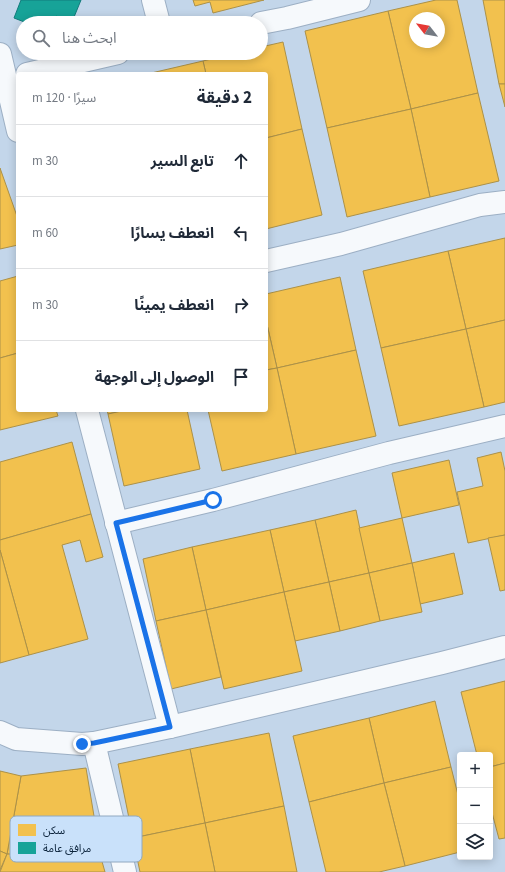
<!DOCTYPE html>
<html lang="ar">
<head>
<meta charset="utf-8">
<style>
  body { margin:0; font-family:"Source Sans 3","Noto Sans Arabic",sans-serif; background:#f2f2f3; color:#1f2937; direction:rtl }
  .controls { position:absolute; right:12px; bottom:12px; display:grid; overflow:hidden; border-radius:4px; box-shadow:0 2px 10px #0003 }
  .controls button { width:36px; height:36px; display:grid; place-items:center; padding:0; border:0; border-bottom:1px solid #e0e1e3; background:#fff; color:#1f2937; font:20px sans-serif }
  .compass { position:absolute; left:409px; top:12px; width:36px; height:36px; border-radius:50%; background:#fff; box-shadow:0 2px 10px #0003; rotate:301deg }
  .stop { position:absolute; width:12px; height:12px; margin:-9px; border:3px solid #1a73e8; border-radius:50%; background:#fff }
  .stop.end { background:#1a73e8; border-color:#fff; box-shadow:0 1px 4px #0008 }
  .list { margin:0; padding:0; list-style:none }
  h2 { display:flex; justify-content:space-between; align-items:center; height:52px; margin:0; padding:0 16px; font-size:17px }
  h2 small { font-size:13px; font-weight:400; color:#747a83 }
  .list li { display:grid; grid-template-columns:26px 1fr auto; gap:12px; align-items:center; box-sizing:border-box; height:72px; padding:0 16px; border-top:1px solid #e0e1e3 }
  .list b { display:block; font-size:15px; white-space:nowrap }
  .list em { font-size:13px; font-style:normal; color:#747a83 }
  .icon { flex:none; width:22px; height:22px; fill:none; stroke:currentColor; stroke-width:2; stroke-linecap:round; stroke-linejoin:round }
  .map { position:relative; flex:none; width:505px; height:872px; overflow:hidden; direction:ltr }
  .search { position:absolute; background:#fff; box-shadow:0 2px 10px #0003; left:16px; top:16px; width:252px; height:44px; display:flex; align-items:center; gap:10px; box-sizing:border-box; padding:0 14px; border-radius:22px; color:#747a83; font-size:15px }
  .panel { position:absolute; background:#fff; box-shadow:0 2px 10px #0003; left:16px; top:72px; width:252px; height:340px; border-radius:4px; direction:rtl }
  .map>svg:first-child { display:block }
  .homes { fill:#f2c14e; stroke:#ac9148; fill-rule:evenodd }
  .public { fill:#17a398; stroke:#137c7c }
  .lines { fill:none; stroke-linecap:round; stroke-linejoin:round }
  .minor-casing { stroke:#9cafc4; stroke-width:24 }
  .minor { stroke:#f6f9fc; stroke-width:22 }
  .route { stroke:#1a73e8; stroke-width:5 }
  .key { fill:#c9e1fa; stroke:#90a8c0; stroke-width:1 }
  .key-label { font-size:11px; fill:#0a223a }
</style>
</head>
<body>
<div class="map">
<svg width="505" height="872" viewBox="0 0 505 872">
  <rect width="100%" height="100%" fill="#c3d6ea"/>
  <g class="homes">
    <path d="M193,0h71l-51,13 -3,-11 -15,4z"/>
    <path d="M436,0h21l21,93 -67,16 -23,-98zM415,18h24v24h-24z"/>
    <path d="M483,0h22v84h-6z"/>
    <path d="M388,11l23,98 -84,19 -22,-97z"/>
    <path d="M283,42l19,87 -36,9v-64h-60l-3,-13 33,-8h25v-6z"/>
    <path d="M203,61l3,13h-59z"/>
    <path d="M499,84h6v23z"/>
    <path d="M478,93l21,88 -69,16 -19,-88z"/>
    <path d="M411,109l19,88 -83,20 -20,-89z"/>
    <path d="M302,129l20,86 -56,14v-91z"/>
    <path d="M0,168l18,51v26l-18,4z"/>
    <path d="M505,238v82l-39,9 -18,-78z"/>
    <path d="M448,251l18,78 -85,19 -18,-77z"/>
    <path d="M18,276v77l-18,5v-77z"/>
    <path d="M340,277l16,73 -79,18 -11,-48v-26z"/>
    <path d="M266,320l11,48 -11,2z"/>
    <path d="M505,320v82l-21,5 -18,-78z"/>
    <path d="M466,329l18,78 -85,19 -18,-78z"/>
    <path d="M356,350l20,86 -80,18 -19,-86z"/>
    <path d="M18,353v57h38l2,6 -58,14v-72z"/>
    <path d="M277,368l19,86 -74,17 -14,-61h58v-40z"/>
    <path d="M107,410h19l-18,4z"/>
    <path d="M126,410h61l13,59 -76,17 -16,-72z"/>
    <path d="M72,442l19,72 -91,26v-78z"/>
    <path d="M501,452l4,19v64l-37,8 -11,-51 26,-6 -6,-28z"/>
    <path d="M449,460l10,45 -57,13 -10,-45z"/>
    <path d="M356,510l13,63 -40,9 -14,-62z"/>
    <path d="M91,514l12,43 -17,5 -6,-22 -18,5 26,94 -59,16 -29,-105v-10z"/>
    <path d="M402,518l10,45 -43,10 -10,-45z"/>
    <path d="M315,520l14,62 -45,10 -14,-62z"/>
    <path d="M270,530l14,62 -78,18 -14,-63z"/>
    <path d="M505,535v55l-5,1 -12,-53z"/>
    <path d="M192,547l14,63 -50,11 -13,-62z"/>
    <path d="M0,550l29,105 -29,8z"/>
    <path d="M454,553l9,41 -43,10 -8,-41z"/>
    <path d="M412,563l10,49 -42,9 -11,-48z"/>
    <path d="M369,573l11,48 -40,10 -11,-49z"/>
    <path d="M329,582l11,49 -45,10 -11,-49z"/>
    <path d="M284,592l18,79 -78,18 -18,-79z"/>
    <path d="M206,610l15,67 -50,12 -15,-68z"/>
    <path d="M505,681v82l-15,4v-12h-13l-16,-63z"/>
    <path d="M435,701l16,66 -67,16 -15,-65z"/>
    <path d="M369,718l15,65 -75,19 -16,-66z"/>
    <path d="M269,733l15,73 -79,17 -15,-74z"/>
    <path d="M190,749l15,74 -72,15 -15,-74z"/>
    <path d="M505,763v75l-6,1 -9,-34v-38z"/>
    <path d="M451,767l9,36v49l-55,14 -21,-83z"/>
    <path d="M86,768l15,90 -94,-4 14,-78z"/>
    <path d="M0,771l21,5 -14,78 -7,-3z"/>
    <path d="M384,783l21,83 -26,6h-53l-17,-70z"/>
    <path d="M284,806l13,66h-82l-10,-49z"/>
    <path d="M205,823l10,49h-75l-7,-34z"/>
    <path d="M0,851l7,3 -7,16z"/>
    <path d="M7,854l94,4 4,14h-105z"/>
  </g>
  <path class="public" d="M21,0h60l-9,22 -16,-6 -2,7h-27l-13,-5z"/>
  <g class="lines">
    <g class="minor-casing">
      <g id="minor">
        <path d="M153,0l6,23"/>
        <path d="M261,23l26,-5 72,-18"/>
        <path d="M0,54l18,77"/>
        <path d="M27,74l91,-21"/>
        <path d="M266,261l75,-17 139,-39 25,-3"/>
        <path d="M87,410l83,317"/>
        <path d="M116,523l97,-23 176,-47 116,-27"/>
        <path d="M0,732l16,7 66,5 12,-1 76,-16 272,-64 63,-16"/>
        <path d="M94,743l31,129"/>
      </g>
    </g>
    <use href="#minor" class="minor"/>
  </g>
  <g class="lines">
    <path class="route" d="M82,744l12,-1 76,-16 -54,-204 97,-23"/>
  </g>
  <rect x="10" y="816" width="132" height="46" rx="6" class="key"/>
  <rect x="18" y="824" width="18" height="12" fill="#f2c14e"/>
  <rect x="18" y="842" width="18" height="12" fill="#17a398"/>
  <g class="key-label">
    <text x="43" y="834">سكن</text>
    <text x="43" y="852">مرافق عامة</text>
  </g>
</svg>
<div class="controls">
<button>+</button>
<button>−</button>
<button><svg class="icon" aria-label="layers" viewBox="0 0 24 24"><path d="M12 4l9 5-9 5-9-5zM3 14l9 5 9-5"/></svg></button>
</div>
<svg class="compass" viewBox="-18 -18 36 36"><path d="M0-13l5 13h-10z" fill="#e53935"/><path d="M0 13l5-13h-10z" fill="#747a83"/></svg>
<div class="stop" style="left:213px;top:500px"></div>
<div class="stop end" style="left:82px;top:744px"></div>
<div class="search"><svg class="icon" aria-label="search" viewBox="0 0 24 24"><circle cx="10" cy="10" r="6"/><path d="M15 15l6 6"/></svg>ابحث هنا</div>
<section class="panel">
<h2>2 دقيقة<small>سيرًا · 120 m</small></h2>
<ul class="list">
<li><svg class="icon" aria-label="ahead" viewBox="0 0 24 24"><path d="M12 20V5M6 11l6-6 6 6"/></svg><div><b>تابع السير</b></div><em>30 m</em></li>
<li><svg class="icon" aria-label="left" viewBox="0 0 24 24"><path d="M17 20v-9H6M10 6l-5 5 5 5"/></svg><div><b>انعطف يسارًا</b></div><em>60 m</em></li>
<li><svg class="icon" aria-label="right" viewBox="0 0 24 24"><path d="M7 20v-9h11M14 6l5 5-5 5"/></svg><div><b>انعطف يمينًا</b></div><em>30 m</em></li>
<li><svg class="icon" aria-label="arrive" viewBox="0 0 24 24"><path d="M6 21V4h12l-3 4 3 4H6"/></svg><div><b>الوصول إلى الوجهة</b></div></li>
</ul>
</section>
</div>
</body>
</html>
